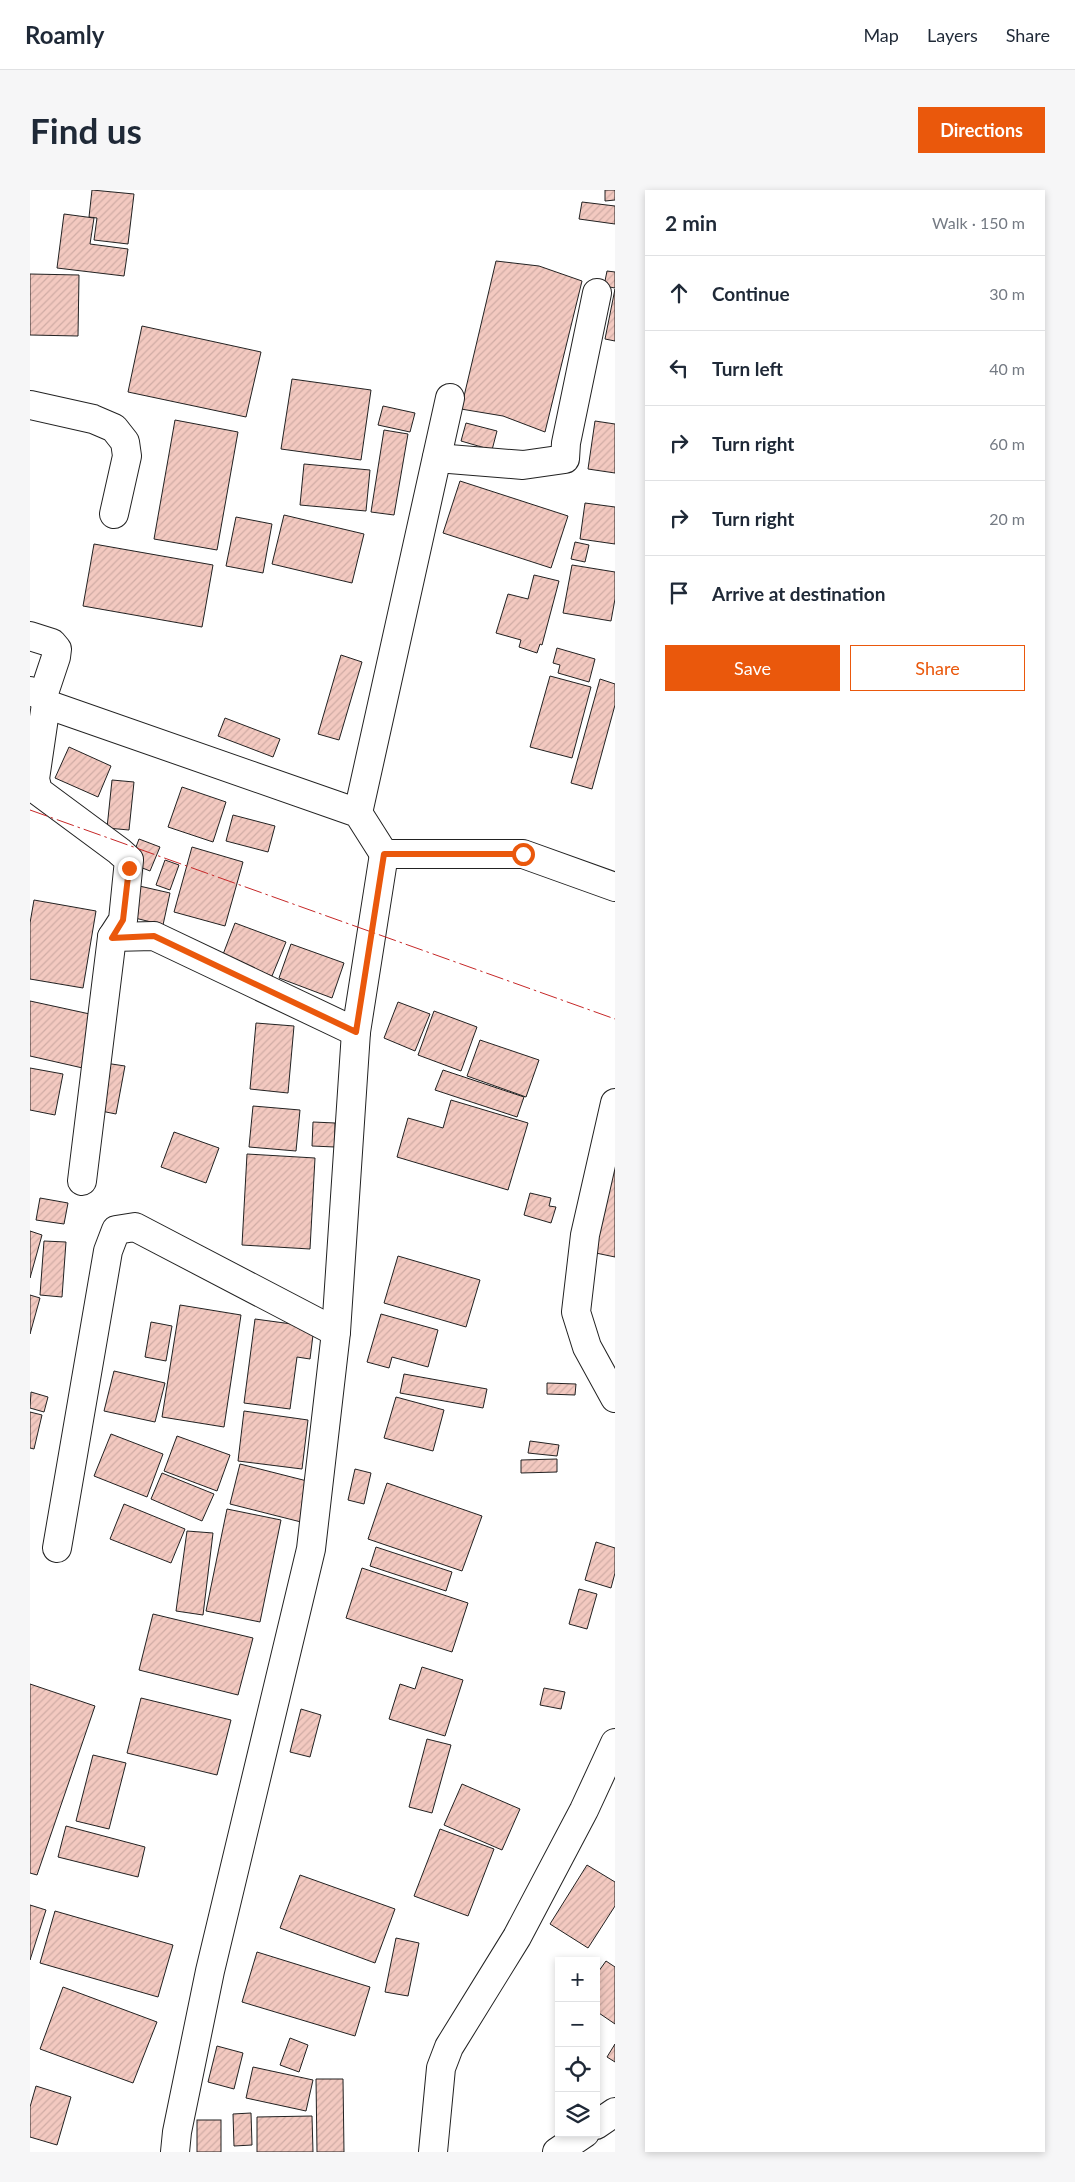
<!DOCTYPE html>
<html lang="en">
<head>
<meta charset="utf-8">
<style>
  body { margin:0; font-family:Lato,sans-serif; background:#f6f6f7; color:#1f2937 }
  .controls { position:absolute; right:15px; bottom:15px; display:grid; overflow:hidden; border-radius:0px; box-shadow:0 2px 8px #0003 }
  .controls button { width:45px; height:45px; display:grid; place-items:center; padding:0; border:0; border-bottom:1px solid #e0e1e3; background:#fff; color:#1f2937; font:25px sans-serif }
  .stop { position:absolute; width:15px; height:15px; margin:-11px; border:4px solid #ea580c; border-radius:50%; background:#fff }
  .stop.end { background:#ea580c; border-color:#fff; box-shadow:0 1px 5px #0008 }
  .list { margin:0; padding:0; list-style:none }
  h2 { display:flex; justify-content:space-between; align-items:center; height:65px; margin:0; padding:0 20px; font-size:21px }
  h2 small { font-size:16px; font-weight:400; color:#747a83 }
  .list li { display:grid; grid-template-columns:32px 1fr auto; gap:15px; align-items:center; box-sizing:border-box; height:75px; padding:0 20px; border-top:1px solid #e0e1e3 }
  .list b { display:block; font-size:19px; white-space:nowrap }
  .list em { font-size:16px; font-style:normal; color:#747a83 }
  .actions { display:flex; gap:10px; padding:15px 20px }
  .actions a { flex:1; padding:11px 0; border:1px solid #ea580c; border-radius:0px; text-align:center; font-size:18px; color:#ea580c }
  .actions .main { background:#ea580c; color:#fff }
  .icon { flex:none; width:28px; height:28px; fill:none; stroke:currentColor; stroke-width:2; stroke-linecap:round; stroke-linejoin:round }
  .map { position:relative; flex:none; width:585px; height:1962px; overflow:hidden; border-radius:0px }
  header { display:flex; align-items:center; gap:30px; box-sizing:border-box; height:70px; padding:0 25px; background:#fff; border-bottom:1px solid #e0e1e3 }
  header strong { font-size:24px }
  nav { display:flex; gap:28px; margin-inline-start:auto; font-size:18px }
  .intro { display:flex; align-items:center; justify-content:space-between; box-sizing:border-box; height:120px; padding:0 30px }
  h1 { margin:0; font-size:35px }
  .button { padding:12px 22px; border-radius:0px; background:#ea580c; color:#fff; font-size:18px; font-weight:700 }
  main { display:flex; gap:30px; padding:0 30px }
  aside { flex:1; background:#fff; border-radius:0px; box-shadow:0 2px 8px #0003 }
  .map>svg:first-child { display:block }
  .building { fill:url(#building-hatch); stroke:#222 }
  .lines { fill:none; stroke-linecap:round; stroke-linejoin:round }
  .minor-casing { stroke:#222; stroke-width:30 }
  .minor { stroke:#fff; stroke-width:28 }
  .power { stroke:#c62828; stroke-width:1; stroke-dasharray:18 4 2.5 4; stroke-linecap:butt }
  .route { stroke:#ea580c; stroke-width:6 }
</style>
</head>
<body>
<header>
<strong>Roamly</strong>
<nav><a>Map</a><a>Layers</a><a>Share</a></nav>
</header>
<div class="intro"><h1>Find us</h1><a class="button">Directions</a></div>
<main>
<div class="map">
<svg width="585" height="1962" viewBox="0 0 585 1962">
  <defs>
    <pattern id="building-hatch" width="6" height="6" patternUnits="userSpaceOnUse" patternTransform="scale(1.25)"><rect width="6" height="6" fill="#f3c9c0"/><path d="M-1 1l2-2M0 6l6-6M5 7l2-2" fill="none" stroke="#d0aca5"/></pattern>
  </defs>
  <rect width="100%" height="100%" fill="#fff"/>
  <g class="building">
    <path d="M62,0l42,4 -6,50 -34,-4 3,-22 -8,-1z"/>
    <path d="M575,0h10v10l-10,1z"/>
    <path d="M552,12l33,4v18l-36,-5z"/>
    <path d="M34,24l30,4 -4,26 38,5 -4,27 -67,-8z"/>
    <path d="M466,71l43,5 43,15 -37,151 -42,-16 -42,-7z"/>
    <path d="M577,81l8,1v16l-11,-2z"/>
    <path d="M0,84l49,1 -1,61 -48,-1z"/>
    <path d="M585,99v52l-10,-2z"/>
    <path d="M112,136l119,26 -15,65 -118,-25z"/>
    <path d="M262,189l79,11 -10,70 -80,-11z"/>
    <path d="M353,216l32,7 -5,19 -32,-7z"/>
    <path d="M145,230l63,12 -21,118 -63,-11z"/>
    <path d="M565,231l20,3v49l-27,-4z"/>
    <path d="M436,233l31,8 -5,19 -31,-9z"/>
    <path d="M354,240l24,4 -14,81 -23,-3z"/>
    <path d="M274,274l66,6 -4,41 -66,-6z"/>
    <path d="M430,291l108,35 -17,52 -108,-35z"/>
    <path d="M555,313l30,4v37l-35,-5z"/>
    <path d="M254,325l80,19 -12,49 -80,-19z"/>
    <path d="M206,327l36,7 -9,49 -37,-7z"/>
    <path d="M545,352l14,3 -4,17 -14,-3z"/>
    <path d="M64,354l119,21 -11,62 -119,-21z"/>
    <path d="M542,375l43,7v27l-4,22 -48,-8z"/>
    <path d="M504,385l25,6 -17,64 -2,-1 -3,9 -18,-6 2,-7 -25,-7 12,-39 20,5z"/>
    <path d="M527,458l38,11 -6,23 -31,-9 2,-8 -7,-2z"/>
    <path d="M311,465l21,7 -23,78 -21,-6z"/>
    <path d="M520,486l41,11 -19,71 -42,-11z"/>
    <path d="M570,489l15,5v21l-23,84 -21,-6z"/>
    <path d="M195,528l55,21 -7,18 -55,-21z"/>
    <path d="M39,557l42,19 -13,31 -43,-19z"/>
    <path d="M82,590l22,2 -5,48 -22,-2z"/>
    <path d="M152,597l44,15 -13,40 -45,-15z"/>
    <path d="M203,625l42,11 -7,26 -42,-11z"/>
    <path d="M109,649l21,8 -10,24 -20,-8z"/>
    <path d="M162,657l51,15 -18,64 -51,-14z"/>
    <path d="M135,670l14,5 -9,25 -14,-5z"/>
    <path d="M105,695l35,8 -7,32 -36,-9z"/>
    <path d="M4,710l62,11 -13,77 -53,-9v-56z"/>
    <path d="M205,733l51,19 -14,34 -50,-19z"/>
    <path d="M261,754l53,19 -12,35 -53,-20z"/>
    <path d="M0,811l69,15 -12,53 -57,-13z"/>
    <path d="M368,812l32,12 -15,37 -31,-13z"/>
    <path d="M404,821l43,16 -16,44 -43,-16z"/>
    <path d="M226,833l38,3 -6,67 -38,-4z"/>
    <path d="M450,850l59,20 -13,37 -59,-21z"/>
    <path d="M75,873l20,3 -9,48 -20,-4z"/>
    <path d="M0,878l33,6 -8,41 -25,-5z"/>
    <path d="M413,880l81,27 -7,20 -82,-27z"/>
    <path d="M421,910l77,23 -20,67 -111,-33 11,-39 35,10z"/>
    <path d="M223,916l47,4 -4,41 -47,-4z"/>
    <path d="M283,932l22,1v24l-23,-1z"/>
    <path d="M144,942l45,16 -13,35 -45,-16z"/>
    <path d="M217,964l68,4 -5,91 -68,-4z"/>
    <path d="M579,977l6,1v89l-24,-5z"/>
    <path d="M500,1003l21,5 -2,8 7,1 -5,16 -27,-8z"/>
    <path d="M10,1008l28,5 -4,21 -28,-4z"/>
    <path d="M0,1041l12,4 -12,43z"/>
    <path d="M14,1051l22,1 -4,55 -22,-2z"/>
    <path d="M368,1066l82,24 -14,47 -82,-24z"/>
    <path d="M0,1105l10,3 -10,36z"/>
    <path d="M150,1115l61,10 -17,112 -62,-10z"/>
    <path d="M351,1124l57,16 -10,37 -36,-10 -3,11 -22,-6z"/>
    <path d="M225,1129l59,8 -4,32 -13,-2 -7,52 -46,-6z"/>
    <path d="M121,1132l21,4 -6,35 -21,-4z"/>
    <path d="M84,1181l51,12 -10,39 -51,-11z"/>
    <path d="M374,1184l83,15 -4,19 -83,-15z"/>
    <path d="M517,1193l29,1 -1,11 -28,-1z"/>
    <path d="M1,1202l17,5 -4,15 -14,-4z"/>
    <path d="M366,1207l48,13 -11,41 -49,-13z"/>
    <path d="M214,1221l64,9 -6,49 -64,-8z"/>
    <path d="M0,1222l12,3 -8,34 -4,-1z"/>
    <path d="M81,1244l52,20 -16,43 -53,-21z"/>
    <path d="M147,1246l53,19 -13,36 -53,-20z"/>
    <path d="M500,1251l29,4 -2,11 -29,-3z"/>
    <path d="M527,1269v13l-36,1v-13z"/>
    <path d="M210,1274l71,18 -10,40 -71,-18z"/>
    <path d="M325,1279l16,4 -7,31 -16,-4z"/>
    <path d="M132,1283l52,21 -12,27 -51,-22z"/>
    <path d="M357,1293l95,33 -20,55 -94,-32z"/>
    <path d="M94,1314l61,25 -14,34 -61,-24z"/>
    <path d="M197,1319l54,11 -21,102 -54,-11z"/>
    <path d="M157,1341l26,2 -10,82 -27,-4z"/>
    <path d="M566,1352l19,6v25l-4,15 -26,-8z"/>
    <path d="M346,1357l76,25 -6,19 -76,-25z"/>
    <path d="M332,1378l106,35 -16,49 -106,-34z"/>
    <path d="M549,1399l18,5 -10,35 -18,-5z"/>
    <path d="M123,1424l100,24 -15,57 -99,-25z"/>
    <path d="M392,1477l41,13 -18,56 -56,-17 11,-35 15,5z"/>
    <path d="M0,1494l65,22 -58,169 -7,-2z"/>
    <path d="M514,1498l21,4 -4,17 -21,-4z"/>
    <path d="M111,1508l90,22 -14,55 -90,-22z"/>
    <path d="M271,1519l20,6 -11,42 -20,-5z"/>
    <path d="M397,1549l24,6 -19,68 -23,-6z"/>
    <path d="M63,1565l33,8 -17,66 -33,-8z"/>
    <path d="M432,1594l58,25 -18,41 -58,-25z"/>
    <path d="M36,1636l79,21 -7,30 -80,-20z"/>
    <path d="M410,1639l54,20 -26,67 -54,-20z"/>
    <path d="M557,1675l28,17v24l-27,42 -38,-24z"/>
    <path d="M270,1685l95,34 -20,54 -95,-35z"/>
    <path d="M0,1715l16,5 -16,50z"/>
    <path d="M25,1721l118,34 -15,52 -118,-34z"/>
    <path d="M366,1748l23,5 -11,53 -23,-4z"/>
    <path d="M227,1762l113,35 -15,49 -113,-34z"/>
    <path d="M576,1771l9,6v57l-19,-13v-36z"/>
    <path d="M33,1797l94,35 -24,61 -93,-34z"/>
    <path d="M260,1848l18,7 -9,27 -19,-7z"/>
    <path d="M585,1854v18l-8,-5z"/>
    <path d="M187,1856l26,7 -9,36 -26,-7z"/>
    <path d="M223,1877l60,13 -7,31 -60,-13z"/>
    <path d="M286,1889h27l1,73h-27z"/>
    <path d="M6,1896l35,11 -14,48 -27,-8v-30z"/>
    <path d="M221,1923l1,32 -18,1 -1,-32z"/>
    <path d="M282,1926l1,36h-56v-35z"/>
    <rect x="167" y="1930" width="24" height="32"/>
  </g>
  <g class="lines">
    <g class="minor-casing">
      <g id="minor">
        <path d="M0,215l63,14 21,9 11,14 2,14 -13,58"/>
        <path d="M407,268l86,7 42,-6 1,-16 31,-150"/>
        <path d="M0,446l22,7 5,6 -1,8 -13,39"/>
        <path d="M0,501l13,5 3,8 312,109 26,41h139l92,33"/>
        <path d="M16,514l-11,75 3,12 81,60 10,9 -6,60 -11,17 -30,244"/>
        <path d="M328,623l92,-415"/>
        <path d="M82,747l42,-1 202,96"/>
        <path d="M585,913l-30,132 -9,77 11,35 28,51"/>
        <path d="M27,1358l51,-297 8,-21 19,-3 201,105"/>
        <path d="M566,1935l19,-13"/>
        <path d="M145,1962l2,-20 33,-161 101,-422 25,-217 20,-300 28,-178"/>
        <path d="M403,1962l8,-84 8,-21 68,-110 67,-127 31,-67"/>
        <path d="M527,1962l28,-19"/>
      </g>
    </g>
    <use href="#minor" class="minor"/>
    <path class="power" d="M0,620l585,209"/>
  </g>
  <g class="lines">
    <path class="route" d="M99,678l-6,52 -11,18 42,-2 202,96 28,-178h139"/>
  </g>
</svg>
<div class="controls">
<button>+</button>
<button>−</button>
<button><svg class="icon" aria-label="locate" viewBox="0 0 24 24"><circle cx="12" cy="12" r="6"/><path d="M12 2v4M12 18v4M2 12h4M18 12h4"/></svg></button>
<button><svg class="icon" aria-label="layers" viewBox="0 0 24 24"><path d="M12 4l9 5-9 5-9-5zM3 14l9 5 9-5"/></svg></button>
</div>
<div class="stop" style="left:493px;top:664px"></div>
<div class="stop end" style="left:99px;top:678px"></div>
</div>
<aside>
<h2>2 min<small>Walk · 150 m</small></h2>
<ul class="list">
<li><svg class="icon" aria-label="ahead" viewBox="0 0 24 24"><path d="M12 20V5M6 11l6-6 6 6"/></svg><div><b>Continue</b></div><em>30 m</em></li>
<li><svg class="icon" aria-label="left" viewBox="0 0 24 24"><path d="M17 20v-9H6M10 6l-5 5 5 5"/></svg><div><b>Turn left</b></div><em>40 m</em></li>
<li><svg class="icon" aria-label="right" viewBox="0 0 24 24"><path d="M7 20v-9h11M14 6l5 5-5 5"/></svg><div><b>Turn right</b></div><em>60 m</em></li>
<li><svg class="icon" aria-label="right" viewBox="0 0 24 24"><path d="M7 20v-9h11M14 6l5 5-5 5"/></svg><div><b>Turn right</b></div><em>20 m</em></li>
<li><svg class="icon" aria-label="arrive" viewBox="0 0 24 24"><path d="M6 21V4h12l-3 4 3 4H6"/></svg><div><b>Arrive at destination</b></div></li>
</ul>
<div class="actions"><a class="main">Save</a><a>Share</a></div>
</aside>
</main>
</body>
</html>
